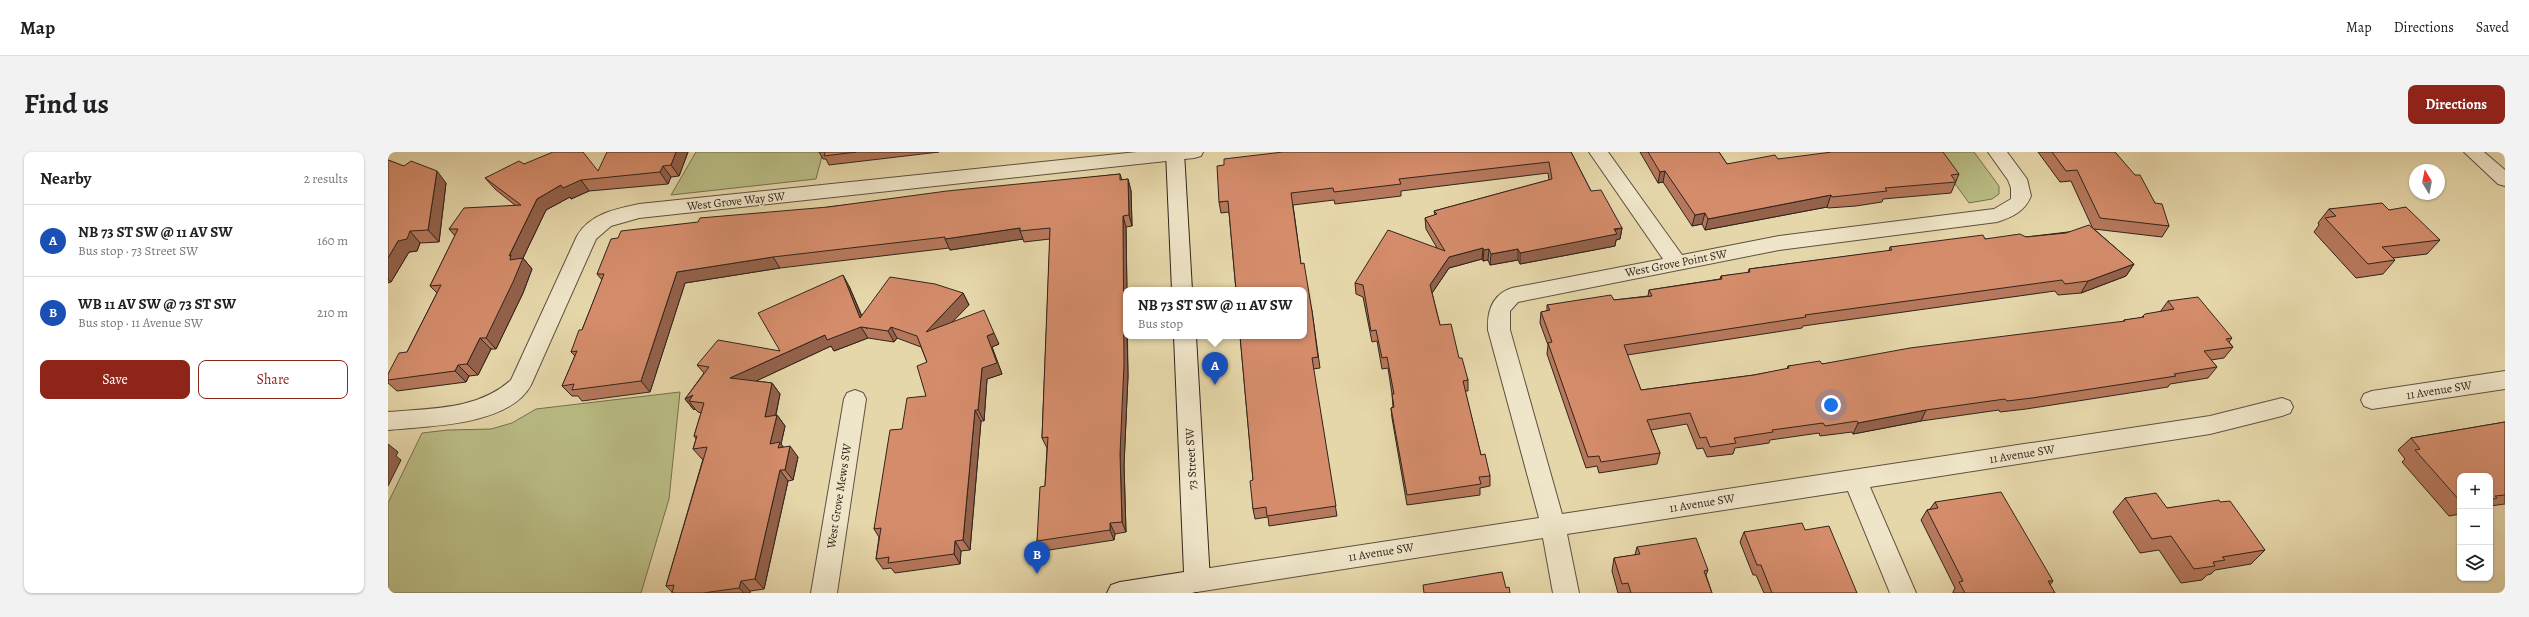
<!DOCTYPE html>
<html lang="en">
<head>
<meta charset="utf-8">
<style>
  body { margin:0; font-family:Alegreya,serif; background:#f2f2f2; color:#202124 }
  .controls { position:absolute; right:12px; bottom:12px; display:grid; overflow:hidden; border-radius:8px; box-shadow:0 1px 3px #0004 }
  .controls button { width:36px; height:36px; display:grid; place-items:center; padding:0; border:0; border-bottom:1px solid #e0e0e0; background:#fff; color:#202124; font:20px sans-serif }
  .compass { position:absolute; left:2021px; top:12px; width:36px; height:36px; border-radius:50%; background:#fff; box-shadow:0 1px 3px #0004; rotate:350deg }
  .you { position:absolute; left:1443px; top:253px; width:14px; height:14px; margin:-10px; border:3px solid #fff; border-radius:50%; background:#1a73e8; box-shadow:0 0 0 6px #1a73e833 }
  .badge { display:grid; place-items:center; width:26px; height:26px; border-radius:50%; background:#8f2418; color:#fff; font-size:13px; font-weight:700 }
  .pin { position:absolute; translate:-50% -33px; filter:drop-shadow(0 1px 2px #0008) }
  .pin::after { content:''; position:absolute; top:21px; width:14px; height:12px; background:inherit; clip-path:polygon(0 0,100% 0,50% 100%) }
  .popup { position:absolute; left:735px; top:135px; width:184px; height:52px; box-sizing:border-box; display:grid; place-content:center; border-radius:8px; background:#fff; filter:drop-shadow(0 1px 3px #0005); font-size:13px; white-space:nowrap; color:#757577 }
  .popup b { font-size:15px; color:#202124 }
  .popup::after { content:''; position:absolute; left:50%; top:100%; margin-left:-8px; border:8px solid transparent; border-top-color:#fff }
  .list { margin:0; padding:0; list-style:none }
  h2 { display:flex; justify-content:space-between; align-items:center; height:52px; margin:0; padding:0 16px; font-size:17px }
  h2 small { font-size:13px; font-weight:400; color:#757577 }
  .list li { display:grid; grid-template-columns:26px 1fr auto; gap:12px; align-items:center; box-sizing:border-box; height:72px; padding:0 16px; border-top:1px solid #e0e0e0 }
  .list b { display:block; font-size:15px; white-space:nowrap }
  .list p { margin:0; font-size:13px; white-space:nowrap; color:#757577 }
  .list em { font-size:13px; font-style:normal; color:#757577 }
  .actions { display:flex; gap:8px; padding:12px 16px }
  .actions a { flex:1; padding:9px 0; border:1px solid #8f2418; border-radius:8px; text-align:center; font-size:14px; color:#8f2418 }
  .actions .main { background:#8f2418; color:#fff }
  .icon { flex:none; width:22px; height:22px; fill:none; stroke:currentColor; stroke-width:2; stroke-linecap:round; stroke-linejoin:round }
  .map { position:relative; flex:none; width:2117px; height:441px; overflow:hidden; border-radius:8px }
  header { display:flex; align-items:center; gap:24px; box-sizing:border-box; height:56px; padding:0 20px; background:#fff; border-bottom:1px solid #e0e0e0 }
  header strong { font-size:19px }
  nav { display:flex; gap:22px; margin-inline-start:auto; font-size:14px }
  .intro { display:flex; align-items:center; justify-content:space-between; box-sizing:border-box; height:96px; padding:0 24px }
  h1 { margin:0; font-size:28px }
  .button { padding:10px 18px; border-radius:8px; background:#8f2418; color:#fff; font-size:14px; font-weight:700 }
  main { display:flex; gap:24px; padding:0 24px }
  aside { flex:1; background:#fff; border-radius:8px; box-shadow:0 1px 3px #0004 }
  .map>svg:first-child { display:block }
  .green { fill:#babd85; stroke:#767050 }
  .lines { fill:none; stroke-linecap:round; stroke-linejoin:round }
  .street-casing { stroke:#5f5140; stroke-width:2 }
  .secondary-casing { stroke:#32241c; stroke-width:2 }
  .street { fill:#efe5c8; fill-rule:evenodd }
  .secondary { fill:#efe5c8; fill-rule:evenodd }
  .wall { fill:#b6785c; stroke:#32241c }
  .shaded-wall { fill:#94624b; stroke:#32241c }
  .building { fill:#d48c6b; stroke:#32241c }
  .labels { text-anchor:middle; stroke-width:3; stroke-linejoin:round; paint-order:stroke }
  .street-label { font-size:12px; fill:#32241c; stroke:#efe5c8 }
</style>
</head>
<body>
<header>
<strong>Map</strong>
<nav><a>Map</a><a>Directions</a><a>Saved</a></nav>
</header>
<div class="intro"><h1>Find us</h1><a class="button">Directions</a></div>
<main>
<aside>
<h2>Nearby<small>2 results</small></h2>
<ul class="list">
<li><span class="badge" style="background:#1a4fb4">A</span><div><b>NB 73 ST SW @ 11 AV SW</b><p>Bus stop · 73 Street SW</p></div><em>160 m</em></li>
<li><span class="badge" style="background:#1a4fb4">B</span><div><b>WB 11 AV SW @ 73 ST SW</b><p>Bus stop · 11 Avenue SW</p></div><em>210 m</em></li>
</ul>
<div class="actions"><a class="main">Save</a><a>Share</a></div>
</aside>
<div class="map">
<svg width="2117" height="441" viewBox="0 0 2117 441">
  <rect width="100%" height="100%" fill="#e6d7aa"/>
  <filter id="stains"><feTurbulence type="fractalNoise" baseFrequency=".005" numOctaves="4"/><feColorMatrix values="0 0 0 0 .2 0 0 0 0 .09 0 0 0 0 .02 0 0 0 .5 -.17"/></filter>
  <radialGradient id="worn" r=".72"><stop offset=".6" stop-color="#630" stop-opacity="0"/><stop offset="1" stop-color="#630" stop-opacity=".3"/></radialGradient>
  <g class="green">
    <path d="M308,0h127l-7,27 -145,16z"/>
    <path d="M1544,0h42l25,34v8l-7,5 -23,4z"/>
    <path d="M292,240l-11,107 -28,94h-253v-90l34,-70 26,-3 43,-1 21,-6 24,-14z"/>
  </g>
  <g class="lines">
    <g class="street-casing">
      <g id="street">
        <path d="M749,0h66l-2,4 -7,2 -555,60 -28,8 -15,13 -65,146c-22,41 -103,41 -143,45v-18c43,-4 90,-2 123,-32l66,-144c13,-22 38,-27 62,-32z"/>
        <path d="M1201,0h19l74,103 97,-19 215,-27 17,-10v-11l-3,-8 -20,-28h19l20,27 4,17c-6,15 -18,21 -34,26l-218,28 -261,52 -8,9v19l52,184 648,-98 72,-18 8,3 3,6 -3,6 -8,3 -72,18 -340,53 46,106h-26l-42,-102 -281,43 12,59h-26l-10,-55 -346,54 -9,-3 -4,-8 4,-8 9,-3 342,-52 -51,-188c-1,-19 5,-36 24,-42l151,-29z"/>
        <path d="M2076,0h20l21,18v16l-7,-2z"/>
        <path d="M2117,219v18l-133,20 -8,-3 -3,-6 3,-6 8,-3z"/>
        <path d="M467,238l8,3 3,6 -29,194h-26l33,-194 3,-6z"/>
      </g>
    </g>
    <g class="secondary-casing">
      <g id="secondary">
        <path d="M778,0h18l8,138h-20z"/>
        <path d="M786,184h22l14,245 -4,8 -14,4h-85l4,-8 9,-3 64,-10z"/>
      </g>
    </g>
    <use href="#street" class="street"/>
    <use href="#secondary" class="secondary"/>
  </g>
  <g class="wall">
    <path d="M300,0l-9,24 -8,1 -3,7 -79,7 -18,8 -1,-2 -24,13 -23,48 9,11 -9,24 -27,56h-5l-13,26 -9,1 -3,6 -69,9 -9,-8v-9l19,-22 30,-59 -7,-7 25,-50 -6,-7 67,-23 -21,-17 -10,-11 39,-14 74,7z"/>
    <path d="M431,0h120l-110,13 -3,-6h-3z"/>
    <path d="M1183,0l20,39 31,37 -2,11 -4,1 -1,6 -95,18 -2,-4 -28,5 -2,-5 -5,1 -1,-2 -33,9 -17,25 8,32 19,33 9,22v11h-3l16,64 9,21v10l-10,2v7l-73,10 -15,-87 -1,-10 2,-1 -1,-13 -4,-26 -6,1 -5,-28 -5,1 -9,-45 -7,-3 -1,-11 82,-35 -11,-19 -1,-11 10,-3 -1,-4 115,-31 -1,-7 -147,18v5l-66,8 -1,-4 -41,5 8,59 11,47 8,57 -7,1 24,147 -68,10 -1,-9 -13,2 -2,-10v-29l-24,-268 -8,1 -2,-11z"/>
    <path d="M1252,0h79l8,12 51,-5 181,15 -8,19 -68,6 -1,3 -26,4 -28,2 -1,-1 -122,23 -3,-6 -10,2 -29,-44 -5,1z"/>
    <path d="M1650,0h77l40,51 14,23 -7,11 -68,-8 40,35 -8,12 -45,17 -23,2 -3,-4 -252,35 -1,2 -175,27 14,35 113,-15 33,-6 1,-3 34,-2 301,-42 1,-2 17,-2 2,-2 17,-4 8,-11 64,37 -3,4 4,5 -9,11 -13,2 6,7 -9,11 -38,6 -2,3 -142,22 -26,3 -1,-2 -78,11 -68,13 -1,-2 -32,4 -1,-3 -49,7 -1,3 -34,5 -2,6 -26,3 -4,-9 -6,1 -10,-25 -36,6 9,23 -3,11 -58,9 -2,-7 -11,2 -39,-114 1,-9 -8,-22 1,-11 6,-1v-6l67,-5 34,-4 1,-6 71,-11 1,-3 27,-3 1,-4 140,-18 1,-4 95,-8 41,-2 67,-8 -22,-48 -11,1z"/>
    <path d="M0,8l58,23 -7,59 -19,1 -3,8 -8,1 -18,30 -3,1z"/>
    <path d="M732,22l2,6 6,-1 3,12 1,35 -6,1 2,149 -4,89 2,67 -11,2 -1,6 -71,11 -6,-10 8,-55 2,-38 -5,-10 8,-199 -26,3 -1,-3 -73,11 -1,-2 -169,20 -95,15 -35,109 -68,9 -4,-5h-6l-10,-10 13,-30 -4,-4 11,-22 20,-50 -5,-6 231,-67z"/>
    <path d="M1941,57l60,1 51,30 -13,14 -34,4 2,2 -12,14 -27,4 -42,-46 5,-7 -1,-2z"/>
    <path d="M461,134l13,30 101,-23 6,12 -18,18 48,21 -7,3 10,27 -15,5 -3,42h-3l-11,129 -9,1 -1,13 -65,9 -4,-5 -8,1 -7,-10 3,-22 -5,-8 28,-100 24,-33 1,-34 -6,-15 -24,-9 -3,4 -26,-4 -34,13 -3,-5 -75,35 16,2 8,11 -4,21h1l8,11 -4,18 2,3 15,10 -5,23 -5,1 -24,108 -14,2v2h-78v-1l-6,-6 37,-127h-1l-9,-10 3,-10 -2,-3 7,-23 -3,-1 -3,-3 -1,1 -9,-11 19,-26 -7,-8 83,-14z"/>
    <path d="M2117,270v82l-15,2v-30h-30v38l-11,2 -47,-54 3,-3 -7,-9 13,-12z"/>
    <path d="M1737,346l42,10 53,-6 45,48 -14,14 -36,6 -4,4 -4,1 -5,5 -21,3 -22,-33 -19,3 -27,-41z"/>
    <path d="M1547,350l118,79 -3,4 5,8h-102v-1l2,-4 -34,-68 6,-10 3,-1z"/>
    <path d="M1417,378l52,63h-93l-8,-18h-3l-13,-33 4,-10z"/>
    <path d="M1249,395l71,23 -2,5 6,18h-94l-6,-22 2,-13 21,-3z"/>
  </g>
  <g class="shaded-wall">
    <path d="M288,0h12l-9,24 -8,-11z"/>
    <path d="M275,14l8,11 -3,7 -8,-12z"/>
    <path d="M49,19l9,12 -7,59 -11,-12z"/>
    <path d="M1277,19l-2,11 -5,1 2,-11z"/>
    <path d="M740,27l3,12 1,35 -3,-11z"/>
    <path d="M193,28l8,11 -18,8 -1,-2 -24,13 -23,48 9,11 -9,24 -27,56 -10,-11 24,-78 -1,-4 28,-57 24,-14z"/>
    <path d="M1443,43l-4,12 -122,23 3,-11z"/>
    <path d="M1317,61l-3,11 -10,2 3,-11z"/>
    <path d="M735,64l3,11 1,63h-1v46h1l1,40 -4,89 2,67 -4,-10 -2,-68z"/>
    <path d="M632,76v3l3,8 -73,11 -5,-11z"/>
    <path d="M1234,76l-2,11 -4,1 -1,6 -95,18v-11z"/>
    <path d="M22,79l10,12 -3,8 -8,1 -18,30 -3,-3v-21l10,-17z"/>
    <path d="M1095,96l-1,11 -33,9 -19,28v-11l19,-28z"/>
    <path d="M1101,97l-1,11 -5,1 1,-11z"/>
    <path d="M1130,97v11l-28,5 1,-11z"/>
    <path d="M385,105l7,11 -95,15 -35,109 -9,-11 36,-109z"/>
    <path d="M1746,112l-8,12 -45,17 7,-12z"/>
    <path d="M455,123l6,11 18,43 -7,-11z"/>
    <path d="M575,141l6,12 -37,38 -6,-11z"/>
    <path d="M473,175l7,11 -34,13 -3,-5 -92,43 -9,-11 95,-43z"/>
    <path d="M503,175l6,11 -3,4 -6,-11z"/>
    <path d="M606,181l5,11 -7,3 10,27 -15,5 -3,42 -6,-11 4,-42 5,-32z"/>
    <path d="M92,186l11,11 -13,26 -11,-11z"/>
    <path d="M70,213l11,11 -3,6 -11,-11z"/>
    <path d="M384,231l8,11 -7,33 -8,-10z"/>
    <path d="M305,243l-4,6 6,8 -1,1 -9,-11z"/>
    <path d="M587,258l6,11 -11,129 -7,-10z"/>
    <path d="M1538,258l-5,11 -68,13 5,-11z"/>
    <path d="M389,263l8,11 -4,18 7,9 -18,-9z"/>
    <path d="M0,292l10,8 -2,4 5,4 -13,26z"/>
    <path d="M402,294l8,11 -5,23 -8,-10z"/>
    <path d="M392,318l8,11 -24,108 -9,-10z"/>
    <path d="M722,371l5,11 -1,6 -4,-10z"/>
    <path d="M567,389l6,10 -1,13 -6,-10z"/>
    <path d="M353,429l9,10v2h-6l-5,-5z"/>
  </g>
  <g class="building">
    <path d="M165,0h30l15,19 9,-19h69l-5,13 -8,1 -3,6 -79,8 -18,8 -2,-3 -24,14 -28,57 2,-1 -1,5 13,-2 -10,24 -27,56h-6l-13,26 -9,1 -3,6 -67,9v-6l11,-21 8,-1 34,-67 -11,1 28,-57h-9l15,-21 57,-3 -36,-27 34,-17 5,3z"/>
    <path d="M437,0h31l-32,4z"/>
    <path d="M895,0h288l20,39 10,-1 21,38 -8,1 3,5 -97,19 -2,-4 -27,5 -2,-5 -5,1 -1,-2 -34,9 -19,28 10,40 11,-1 8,34h3l6,22 -5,1 18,74 4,-1 5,22 -11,1 2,7 -74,11 -16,-87 3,-1 -2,-13h2l-7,-37 -5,1 -6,-28 -5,1 -8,-46 -8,-2 33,-53 57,21 -20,-33 12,-4 -3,-3 118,-32 -3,-17 -150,17 2,5 -67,8 -1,-4 -42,5 10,71 3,-1 8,48 6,46 -6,1 24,148 -69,10 -1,-9 -13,2 -3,-28 3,-1 -13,-144h64v-46h-68l-8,-89 -9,1 -2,-36 7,-1v-6z"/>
    <path d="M1260,0h71l8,12 48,-9 3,4 54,-7h111l16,22 -8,1 5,7 -71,6 2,3 -27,3 -28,3 -1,-2 -123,24 -3,-6 -10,2 -30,-44 -5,1z"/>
    <path d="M1664,0h63l20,23h5l15,28 7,1 7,22 -69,-8 -23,-48 -11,1z"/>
    <path d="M0,8l16,6 7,-5 26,10 -9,59 -18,1 -3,8 -9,2 -10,17z"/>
    <path d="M732,22v6l8,-1 1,36 -6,1 1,149 -4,89 2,68 -12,1v7l-73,11 3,-54 5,-1 3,-49 -6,1 8,-210 -30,3v-3l-75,11v-2l-172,20 -96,15 -36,109 -69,9 2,-6 -12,2 15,-35 -6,1 8,-22h3l22,-56h-7l14,-35 7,-1 3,-7 77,-9 2,-4 128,-11 119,-16z"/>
    <path d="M1994,51l7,7 17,-3 34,33 -58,7 13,13 -27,4 -43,-46 11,-2 -7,-7z"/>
    <path d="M1701,73l45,39 -46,17 -23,3 -3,-4 -257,35 1,2 -182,28 17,45 113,-15 35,-7 -1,-2 32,-5 2,3 88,-16 215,-27 -1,-1 20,-3 -1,-1 2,-2 29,-5 -6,-8 30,-4 34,41 -6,1 7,8 -29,4 13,16 -43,7 2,2 -144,22 -25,3 -2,-2 -79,11 -68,13 -1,-2 -32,5 -2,-3 -51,7 1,2 -39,6 2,5 -26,4 -4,-10 -6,1 -10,-25 -43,7 13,33 -59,9 -2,-6 -11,1 -40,-114 4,-1 -11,-30 9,-2 -3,-5 64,-10 3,5 38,-4 -3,-6 73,-11 -1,-3 29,-4 -1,-3 143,-19 -2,-3 93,-12 2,4 35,-5 6,3 40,-4z"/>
    <path d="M455,123l17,43 30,-41 45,7 28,9 -37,39 58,-22 10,23 -7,3 10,27 -15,5 -4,42h-3l-12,130 -8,1 -1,13 -66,9 1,-6 -13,2 5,-31 -7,1 16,-99 12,-1 5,-31 19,-2 -9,-30 10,-4 -10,-26 -26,-9 -3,4 -27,-4 -34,13 -2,-5 -95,43 42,5 -7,34 12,-2 -7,29 10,-2 -2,6 12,-2 -5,24h-5l-25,109 -14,2 -2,7 -36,5h-31l2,-8 -8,1 41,-139 -14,2 4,-13h-3l10,-33 -15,-2 4,-6 -8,4 24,-32 -12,-2 21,-25 62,11 -22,-38z"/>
    <path d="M2117,270v73l-10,1 2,2 -7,2v-24h-30v25l-45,-51 5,-1 -9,-11z"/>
    <path d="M1613,340l52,89h-5l7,12h-90l-6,-11 4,-1 -36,-71 11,-2 -3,-6z"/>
    <path d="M1768,341l11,15 52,-8 1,2 10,-1 35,49 -43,7 3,3 -12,2 2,4 -21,3 -23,-33 -19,3 -27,-41z"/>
    <path d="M1414,371l3,7 24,-4 28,67h-85l-11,-28h-4l-13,-33z"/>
    <path d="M1308,386l12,32 -4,1 8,22h-81l-3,-10 -6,1 -8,-26 26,-4 -3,-7z"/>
    <path d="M1114,420l4,16 3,-1 1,6h-86l-1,-8z"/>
  </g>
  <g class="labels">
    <g class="street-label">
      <text transform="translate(348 49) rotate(-6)" y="4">West Grove Way SW</text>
      <text transform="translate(1288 111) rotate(-11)" y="4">West Grove Point SW</text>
      <text transform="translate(2051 238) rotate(-9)" y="4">11 Avenue SW</text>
      <text transform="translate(1634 302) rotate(-9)" y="4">11 Avenue SW</text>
      <text transform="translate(803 307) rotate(-93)" y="4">73 Street SW</text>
      <text transform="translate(451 344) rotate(-81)" y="4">West Grove Mews SW</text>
      <text transform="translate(1314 351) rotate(-9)" y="4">11 Avenue SW</text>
      <text transform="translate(993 400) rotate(-9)" y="4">11 Avenue SW</text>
    </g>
  </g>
  <rect width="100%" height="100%" filter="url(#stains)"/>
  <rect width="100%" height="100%" fill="url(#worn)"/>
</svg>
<div class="controls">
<button>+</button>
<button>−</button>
<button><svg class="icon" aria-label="layers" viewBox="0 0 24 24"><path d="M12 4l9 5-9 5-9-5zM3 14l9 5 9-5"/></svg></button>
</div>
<svg class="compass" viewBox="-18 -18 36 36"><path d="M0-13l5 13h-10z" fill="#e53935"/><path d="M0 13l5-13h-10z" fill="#757577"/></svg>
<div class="you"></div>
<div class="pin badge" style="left:827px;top:233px;background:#1a4fb4">A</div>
<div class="popup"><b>NB 73 ST SW @ 11 AV SW</b>Bus stop</div>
<div class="pin badge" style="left:649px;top:422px;background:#1a4fb4">B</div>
</div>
</main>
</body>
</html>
